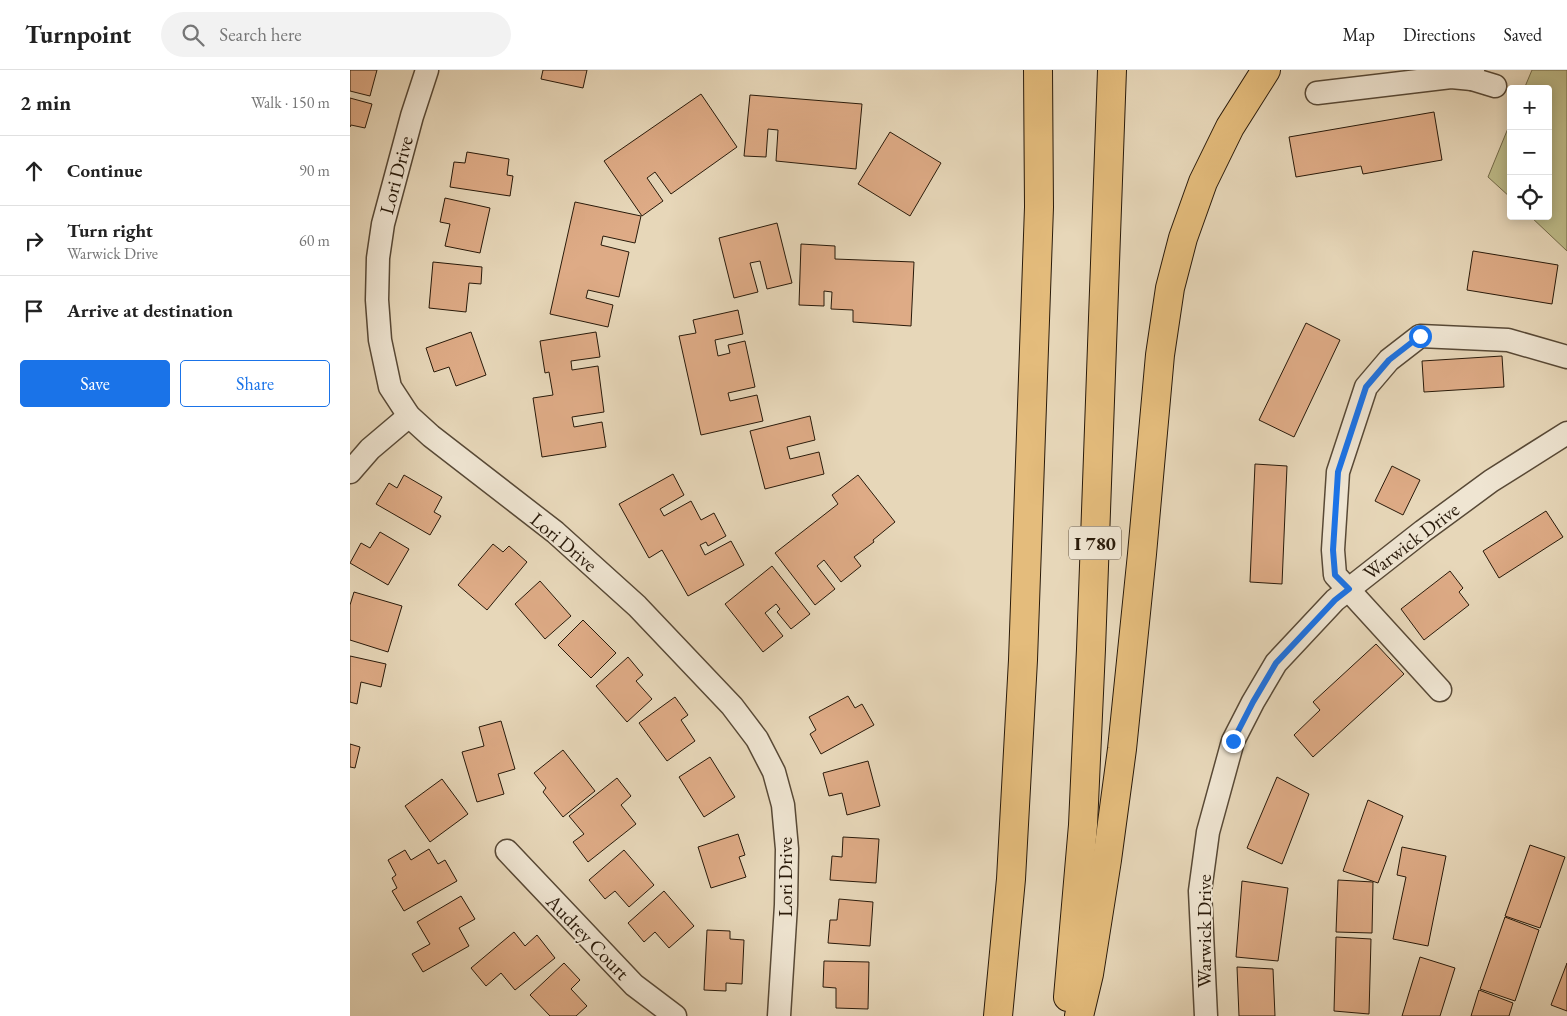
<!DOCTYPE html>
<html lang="en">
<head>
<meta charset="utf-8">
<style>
  body { margin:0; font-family:"EB Garamond",serif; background:#f2f2f2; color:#222 }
  .controls { position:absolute; right:15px; top:15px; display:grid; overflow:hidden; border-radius:5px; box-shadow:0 2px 12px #0003 }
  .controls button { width:45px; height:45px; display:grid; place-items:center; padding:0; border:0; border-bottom:1px solid #e0e0e0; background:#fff; color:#222; font:25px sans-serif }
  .stop { position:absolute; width:15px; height:15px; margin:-11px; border:4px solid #1a73e8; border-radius:50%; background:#fff }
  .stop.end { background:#1a73e8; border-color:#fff; box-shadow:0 1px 5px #0008 }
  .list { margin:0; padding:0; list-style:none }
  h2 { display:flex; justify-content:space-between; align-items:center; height:65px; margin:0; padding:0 20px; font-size:21px }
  h2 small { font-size:16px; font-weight:400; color:#767676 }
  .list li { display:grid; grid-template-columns:32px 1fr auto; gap:15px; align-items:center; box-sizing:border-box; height:70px; padding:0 20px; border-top:1px solid #e0e0e0 }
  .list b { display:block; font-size:19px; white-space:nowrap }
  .list p { margin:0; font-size:16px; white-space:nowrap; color:#767676 }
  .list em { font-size:16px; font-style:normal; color:#767676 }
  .actions { display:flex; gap:10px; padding:15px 20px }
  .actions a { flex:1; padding:11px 0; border:1px solid #1a73e8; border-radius:5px; text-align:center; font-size:18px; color:#1a73e8 }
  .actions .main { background:#1a73e8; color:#fff }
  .icon { flex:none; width:28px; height:28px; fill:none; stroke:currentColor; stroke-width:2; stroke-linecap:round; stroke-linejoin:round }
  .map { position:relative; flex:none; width:1217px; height:946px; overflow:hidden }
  header { display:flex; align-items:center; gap:30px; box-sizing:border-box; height:70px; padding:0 25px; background:#fff; border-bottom:1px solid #e0e0e0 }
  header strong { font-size:24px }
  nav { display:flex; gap:28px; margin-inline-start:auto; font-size:18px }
  .search { width:350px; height:45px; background:#f2f2f2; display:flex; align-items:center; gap:12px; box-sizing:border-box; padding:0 18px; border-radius:28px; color:#767676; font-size:19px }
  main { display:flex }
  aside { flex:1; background:#fff }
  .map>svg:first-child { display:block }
  .green { fill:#bebc8a; stroke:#746b4a }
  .building { fill:#deab86; stroke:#291a0a }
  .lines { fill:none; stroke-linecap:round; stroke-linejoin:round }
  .minor-casing { stroke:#584936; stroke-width:25 }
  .highway-casing { stroke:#291a0a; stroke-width:30 }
  .minor { stroke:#efe5d2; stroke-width:22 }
  .highway { stroke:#e4bc7c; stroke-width:28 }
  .route { stroke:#1a73e8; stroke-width:6 }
  .labels { text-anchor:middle; stroke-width:4; stroke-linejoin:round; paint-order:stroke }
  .shield { fill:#efe5d2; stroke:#645746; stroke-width:1 }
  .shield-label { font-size:19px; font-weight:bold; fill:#291a0a }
  .street-label { font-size:20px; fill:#291a0a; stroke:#efe5d2 }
</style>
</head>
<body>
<header>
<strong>Turnpoint</strong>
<div class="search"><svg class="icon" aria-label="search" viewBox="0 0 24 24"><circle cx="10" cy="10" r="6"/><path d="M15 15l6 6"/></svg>Search here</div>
<nav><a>Map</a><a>Directions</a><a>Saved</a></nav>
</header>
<main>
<aside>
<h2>2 min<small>Walk · 150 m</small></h2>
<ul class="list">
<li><svg class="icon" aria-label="ahead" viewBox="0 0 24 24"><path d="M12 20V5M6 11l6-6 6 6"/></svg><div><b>Continue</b></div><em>90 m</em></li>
<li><svg class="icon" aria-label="right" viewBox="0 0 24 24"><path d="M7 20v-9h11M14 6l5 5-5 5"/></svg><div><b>Turn right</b><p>Warwick Drive</p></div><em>60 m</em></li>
<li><svg class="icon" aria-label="arrive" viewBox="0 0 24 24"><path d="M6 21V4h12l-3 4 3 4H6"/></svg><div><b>Arrive at destination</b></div></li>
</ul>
<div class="actions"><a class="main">Save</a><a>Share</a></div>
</aside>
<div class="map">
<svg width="1217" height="946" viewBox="0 0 1217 946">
  <rect width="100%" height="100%" fill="#e7d7b9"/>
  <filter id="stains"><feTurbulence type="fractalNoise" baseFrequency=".004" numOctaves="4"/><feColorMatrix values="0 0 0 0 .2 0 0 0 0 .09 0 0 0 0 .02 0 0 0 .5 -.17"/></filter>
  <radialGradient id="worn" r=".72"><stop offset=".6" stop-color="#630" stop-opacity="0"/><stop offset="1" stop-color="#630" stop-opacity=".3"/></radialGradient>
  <g class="green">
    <path d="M1182,0h35v181l-37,-35h18v-127h-24z"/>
    <path d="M1161,51v77l-23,-21z"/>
  </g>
  <g class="building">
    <path d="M0,0h27l-7,26 -20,-5z"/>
    <path d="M193,0h44l-4,18 -42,-9z"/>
    <path d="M351,24l36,53 -66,47 -16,-22 -8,6 16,23 -21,15 -38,-55z"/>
    <path d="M400,25l112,9 -6,65 -80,-8 2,-31 -10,-1 -2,28 -22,-1z"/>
    <path d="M0,28l22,6 -7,24 -14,-3 -1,2z"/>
    <path d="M1084,42l8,48 -79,14 -2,-8 -65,11 -7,-40z"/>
    <path d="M540,62l51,31 -31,53 -52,-32z"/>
    <path d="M117,82l42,7 -2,16 6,1 -3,20 -60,-9 4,-25 11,1z"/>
    <path d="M95,128l45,10 -10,45 -35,-7 5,-22 -10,-2z"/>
    <path d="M225,132l66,14 -6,27 -32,-7 -2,9 28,7 -10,45 -31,-7 -2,8 27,7 -5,22 -58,-13z"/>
    <path d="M427,153l15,60 -25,6 -7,-28 -10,2 8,29 -24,6 -15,-60z"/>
    <path d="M451,174l34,2v13l79,3 -3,64 -58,-4v-12l-22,-1 1,-17 -8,-1v15l-25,-1z"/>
    <path d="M1123,181l85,14 -6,39 -85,-14z"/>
    <path d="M83,192l49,5 -1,17 -12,-1 -3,29 -37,-4z"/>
    <path d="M388,240l5,24 -28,6 3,16 12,-3 -2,-8 17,-4 10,46 -27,6 2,8 27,-6 6,26 -62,14 -22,-99 17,-3 -3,-13z"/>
    <path d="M956,253l34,17 -46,97 -35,-17z"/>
    <path d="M121,262l15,43 -30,11 -7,-19 -15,5 -8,-24z"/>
    <path d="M246,262l4,25 -29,4 1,9 26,-4 6,46 -32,5 2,10 28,-5 4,25 -64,10 -9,-59 20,-3 -4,-23 -4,1 -5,-32z"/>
    <path d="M1152,286l2,31 -80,5 -2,-31z"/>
    <path d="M460,346l5,24 -28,7 3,12 29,-7 5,22 -59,15 -15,-58z"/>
    <path d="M905,394l32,2 -5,118 -32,-2z"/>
    <path d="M1042,396l28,14 -17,35 -28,-14z"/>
    <path d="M323,404l11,21 -24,14 4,7 27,-15 10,19 13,-7 12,23 -18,10 -2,-4 -6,3 5,10 26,-14 13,24 -56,31 -26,-46 -13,8 -30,-54z"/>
    <path d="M54,405l38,22 -8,15 7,4 -11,19 -54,-31 13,-21 8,5z"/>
    <path d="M508,405l37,47 -22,18 1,2 -20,15 7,9 -20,16 -17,-22 -7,6 18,23 -20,16 -40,-52 63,-49 -6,-9z"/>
    <path d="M1196,441l17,26 -64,41 -16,-27z"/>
    <path d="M30,462l29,17 -21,36 -38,-22 11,-20 9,5z"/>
    <path d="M143,474l10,8 6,-6 18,16 -40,48 -29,-25z"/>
    <path d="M422,496l38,48 -19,15 -14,-17 3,-3 -4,-5 -11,9 18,23 -20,16 -38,-48z"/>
    <path d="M1100,501l13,17 -4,4 10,13 -45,35 -23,-31z"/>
    <path d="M190,511l31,35 -26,23 -30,-35z"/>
    <path d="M4,522l48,14 -14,46 -38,-12v-35z"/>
    <path d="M233,550l33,33 -25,25 -33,-33z"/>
    <path d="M1026,574l28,30 -91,83 -19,-22 26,-25 -7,-8z"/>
    <path d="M0,586l36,8 -5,23 -20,-5 -4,22 -7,-2z"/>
    <path d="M278,587l15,18 -7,6 16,18 -25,23 -31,-36z"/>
    <path d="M498,626l7,12 7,-4 12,21 -53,29 -11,-20 6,-4 -7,-13z"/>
    <path d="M325,627l13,18 -7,5 14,21 -28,20 -28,-38z"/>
    <path d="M151,651l14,48 -17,5 6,20 -27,8 -15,-50 22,-6 -5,-19z"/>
    <path d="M0,674l10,3 -5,21 -5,-1z"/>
    <path d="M213,680l32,41 -32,26 -20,-25 3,-4 -12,-15z"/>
    <path d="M360,687l25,40 -31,20 -25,-40z"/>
    <path d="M518,691l12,45 -33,9 -5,-22 -13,3 -6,-23z"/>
    <path d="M927,707l32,17 -27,70 -35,-16z"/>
    <path d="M267,708l14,18 -10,9 15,19 -48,38 -15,-20 11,-8 -15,-18z"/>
    <path d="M92,709l26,35 -38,28 -25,-36z"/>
    <path d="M1018,730l35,16 -25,67 -35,-12z"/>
    <path d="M388,764l7,21 -6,2 7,20 -35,11 -13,-41z"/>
    <path d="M493,767l36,2 -3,44 -46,-3 2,-24 10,1z"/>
    <path d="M1180,775l35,12 -25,71 -35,-12z"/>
    <path d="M1052,777l44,9 -18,90 -35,-7 13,-62 -9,-2z"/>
    <path d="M79,779l9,15 7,-4 12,21 -53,30 -12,-20 5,-3 -5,-10 4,-3 -8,-15 17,-10 6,10z"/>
    <path d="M274,780l30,35 -25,22 -14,-16 -10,8 -16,-19z"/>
    <path d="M988,810l35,2 -1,51 -36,-1z"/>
    <path d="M892,811l46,7 -10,73 -42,-4z"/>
    <path d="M314,821l30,35 -25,22 -14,-16 -11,10 -16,-19z"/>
    <path d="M111,826l14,23 -16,9 10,18 -46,26 -11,-18 18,-10 -13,-22z"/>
    <path d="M489,829l34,3 -3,44 -42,-3 2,-23h7z"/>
    <path d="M1155,847l34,13 -24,71 -35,-12z"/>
    <path d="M357,860l23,1v8l14,1 -2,44 -16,-1v8l-22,-1z"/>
    <path d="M164,862l11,14 12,-11 18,23 -40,32 -14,-17 -15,13 -15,-18z"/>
    <path d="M986,867l35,2 -2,75 -35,-3z"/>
    <path d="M1070,887l35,11 -15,48h-38z"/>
    <path d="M474,891l45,1 -1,47 -32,-1v-20l-13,-1z"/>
    <path d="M214,893l16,17 -9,9 16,17 -11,10h-26l-20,-21z"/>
    <path d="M1217,893v48l-16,-6z"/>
    <path d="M887,897l36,2 2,47h-36z"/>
    <path d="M1129,920l34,13 -4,13h-38z"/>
  </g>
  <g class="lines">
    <g class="minor-casing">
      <g id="minor">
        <path d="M77,0l-15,46 -29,108 -5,34 -1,42 3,40 10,47 19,29 22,20 124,96 82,74 95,100 25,33 17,33 9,33 4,44 -1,56 -7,111"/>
        <path d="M1122,9l23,7"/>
        <path d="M967,23l134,-16 21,2 1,-9"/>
        <path d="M0,402l20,-23 39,-33"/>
        <path d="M1090,620l-105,-115 -2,-25 5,-78 28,-85 23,-27 31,-24 88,4 59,17"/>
        <path d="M157,781l127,134 41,31"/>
        <path d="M856,946l-6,-125 8,-59 25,-91 20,-39 23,-39 59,-63 88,-69 68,-50 76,-48"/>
      </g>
    </g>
    <g class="highway-casing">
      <g id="highway">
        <path d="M718,927l15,-172 8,-176 21,-579"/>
        <path d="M648,946l13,-137 12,-219 16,-453 -1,-137"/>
        <path d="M729,946l10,-42 18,-114 15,-111 20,-195 18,-199 10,-67 13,-50 20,-56 27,-55 36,-57"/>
      </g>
    </g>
    <use href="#minor" class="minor"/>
    <use href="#highway" class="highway"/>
  </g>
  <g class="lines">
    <path class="route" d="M883,671l20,-39 23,-39 59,-63 14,-11 -14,-14 -2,-25 5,-78 28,-85 23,-27 31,-24"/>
  </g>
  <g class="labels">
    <rect class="shield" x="719" y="456.5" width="52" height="33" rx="4"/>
    <g class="shield-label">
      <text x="745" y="480">I 780</text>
    </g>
    <g class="street-label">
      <text transform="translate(46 105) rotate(-75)" y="7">Lori Drive</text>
      <text transform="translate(1061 471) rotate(-37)" y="7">Warwick Drive</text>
      <text transform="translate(214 472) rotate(40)" y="7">Lori Drive</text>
      <text transform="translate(435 807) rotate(-90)" y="7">Lori Drive</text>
      <text transform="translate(854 861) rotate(-90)" y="7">Warwick Drive</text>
      <text transform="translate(238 867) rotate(46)" y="7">Audrey Court</text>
    </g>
  </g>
  <rect width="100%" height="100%" filter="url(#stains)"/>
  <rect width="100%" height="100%" fill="url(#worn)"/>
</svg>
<div class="controls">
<button>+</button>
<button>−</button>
<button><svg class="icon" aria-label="locate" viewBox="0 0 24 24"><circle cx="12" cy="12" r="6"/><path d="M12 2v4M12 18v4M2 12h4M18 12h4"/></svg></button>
</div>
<div class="stop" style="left:1070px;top:266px"></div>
<div class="stop end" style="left:883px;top:671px"></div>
</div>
</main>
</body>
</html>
